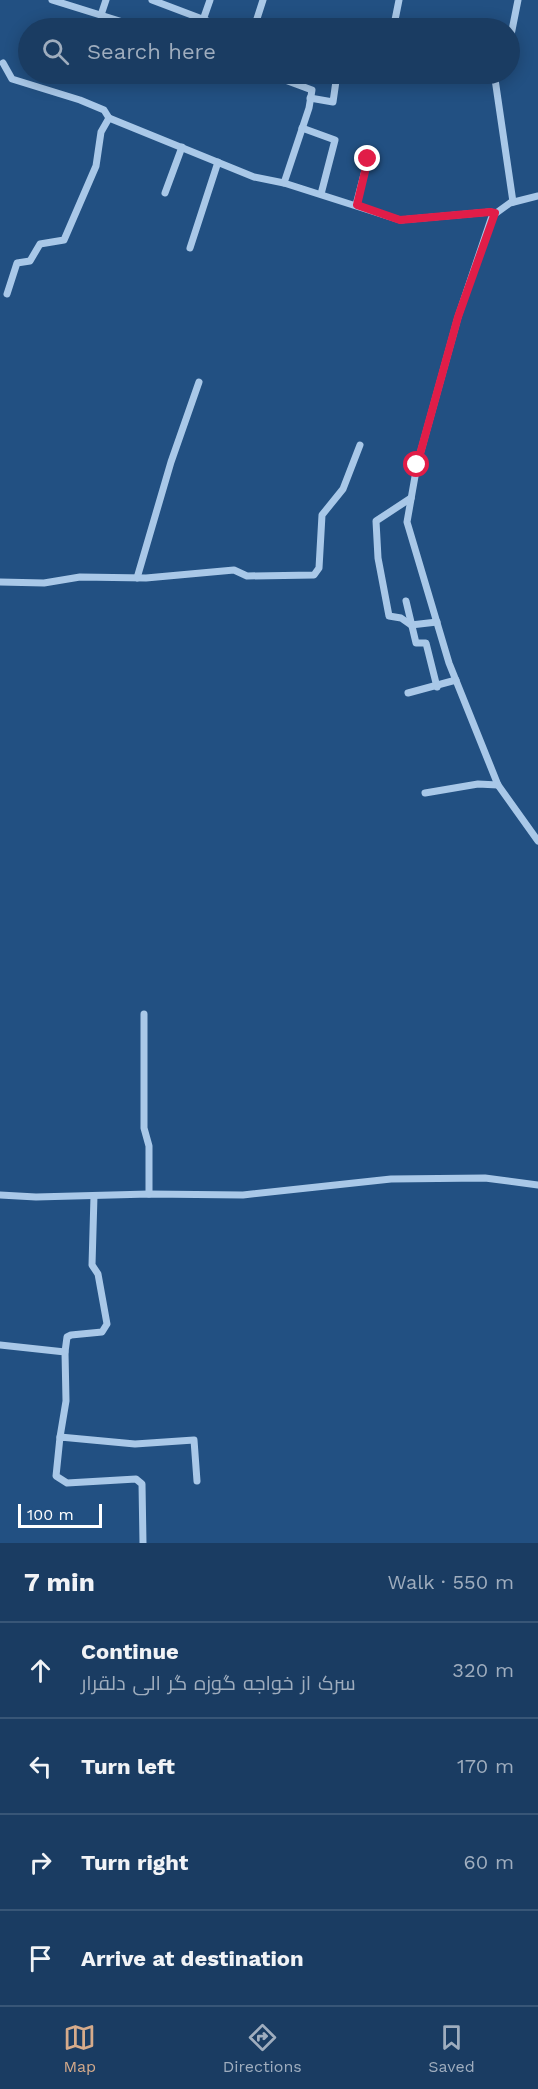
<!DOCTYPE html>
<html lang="en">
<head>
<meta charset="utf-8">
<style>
  body { margin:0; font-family:"Work Sans",Cairo,sans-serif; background:#234368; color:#f1f3f6 }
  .scale { position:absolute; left:18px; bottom:15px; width:84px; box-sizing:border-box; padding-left:6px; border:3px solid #fff; border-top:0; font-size:16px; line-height:21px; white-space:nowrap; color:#fff; -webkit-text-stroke:4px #225082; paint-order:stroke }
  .stop { position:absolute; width:18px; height:18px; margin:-14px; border:4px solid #e11d48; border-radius:50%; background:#fff }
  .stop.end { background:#e11d48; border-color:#fff; box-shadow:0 2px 6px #0008 }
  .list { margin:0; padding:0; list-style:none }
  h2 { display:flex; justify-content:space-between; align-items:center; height:78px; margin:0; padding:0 24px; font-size:26px }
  h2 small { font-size:20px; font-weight:400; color:#9fadbe }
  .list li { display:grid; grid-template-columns:39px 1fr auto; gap:18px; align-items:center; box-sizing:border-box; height:96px; padding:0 24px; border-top:2px solid #385677 }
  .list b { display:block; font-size:22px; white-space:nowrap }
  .list p { margin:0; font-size:20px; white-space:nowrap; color:#9fadbe }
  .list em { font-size:20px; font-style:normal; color:#9fadbe }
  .icon { flex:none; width:33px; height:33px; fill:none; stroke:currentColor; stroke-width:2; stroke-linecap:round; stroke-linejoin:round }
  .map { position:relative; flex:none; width:538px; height:1543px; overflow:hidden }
  .search { position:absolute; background:#1a3c62; box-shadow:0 3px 15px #0003; left:18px; right:18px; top:18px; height:66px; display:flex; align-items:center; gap:15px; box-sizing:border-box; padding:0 21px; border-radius:33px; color:#9fadbe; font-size:22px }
  .sheet { height:462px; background:#1a3c62 }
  nav { display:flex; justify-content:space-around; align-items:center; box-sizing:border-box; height:84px; border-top:2px solid #385677; background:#1a3c62; font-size:16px; color:#9fadbe }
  nav a { display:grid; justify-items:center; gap:3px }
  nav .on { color:#d6ab8b }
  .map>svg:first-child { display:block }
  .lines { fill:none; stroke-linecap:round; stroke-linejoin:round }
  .minor { stroke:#a9c8e8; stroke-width:7 }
  .route { stroke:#e11d48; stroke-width:8 }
</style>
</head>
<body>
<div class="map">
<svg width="538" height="1543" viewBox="0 0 538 1543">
  <rect width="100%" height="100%" fill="#225082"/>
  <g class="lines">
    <g class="minor">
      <path d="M52,0l90,28"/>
      <path d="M152,0l74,28"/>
      <path d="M101,15l5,-15"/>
      <path d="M203,20l7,-20"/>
      <path d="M254,28l9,-28"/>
      <path d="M397,28l-2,-8 4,-20"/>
      <path d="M510,40l8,-40"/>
      <path d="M3,63l9,16 68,21 24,10 5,8"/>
      <path d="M269,74l43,16 -3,18 -25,75 116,37 90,-8 5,1"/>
      <path d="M499,74l-4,5 18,123"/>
      <path d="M310,98l23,4 4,-28"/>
      <path d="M302,128l33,12 -14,54"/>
      <path d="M165,193l17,-46"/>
      <path d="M538,196l-28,7 -18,13 -34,101 -41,148 -10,57 42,141 49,122 40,56"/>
      <path d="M356,205l12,-46"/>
      <path d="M190,248l28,-86"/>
      <path d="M7,294l10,-31 13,-2 10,-17 24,-4 32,-74 5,-34 8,-14 145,59 30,6"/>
      <path d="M411,498l-35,23 2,37 11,58 12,2 10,7 26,-3"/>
      <path d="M137,578l34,-116 28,-80"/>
      <path d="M0,582l44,1 36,-6 66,1 88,-8 13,6 67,-1 5,-7 3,-53 21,-26 17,-44"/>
      <path d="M406,601l10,42h10l11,44"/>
      <path d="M408,693l48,-13"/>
      <path d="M425,793l53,-9 20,1"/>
      <path d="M144,1014v114l5,18v48"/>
      <path d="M0,1195l36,2 113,-3 94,1 148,-16 94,-1 53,7"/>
      <path d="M0,1345l65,7 1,49 -6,36"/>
      <path d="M65,1352l2,-15 4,-2 31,-3 5,-8 -9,-50 -6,-9 2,-69"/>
      <path d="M143,1543l-1,-59 -6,-5 -69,4 -11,-7 4,-39 75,7 59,-4 3,41"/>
    </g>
  </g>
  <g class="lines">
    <path class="route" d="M368,159l-11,46 43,15 90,-8 5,1 -37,104 -41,148"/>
  </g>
</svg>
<div class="scale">100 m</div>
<div class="stop" style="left:417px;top:465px"></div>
<div class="stop end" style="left:368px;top:159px"></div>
<div class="search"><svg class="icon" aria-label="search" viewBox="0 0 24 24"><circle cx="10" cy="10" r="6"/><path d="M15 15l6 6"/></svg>Search here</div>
</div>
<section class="sheet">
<h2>7 min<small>Walk · 550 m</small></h2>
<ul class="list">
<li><svg class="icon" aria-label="ahead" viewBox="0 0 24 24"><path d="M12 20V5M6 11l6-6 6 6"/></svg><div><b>Continue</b><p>سرک از خواجه گوزه گر الی دلقرار</p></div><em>320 m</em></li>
<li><svg class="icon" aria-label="left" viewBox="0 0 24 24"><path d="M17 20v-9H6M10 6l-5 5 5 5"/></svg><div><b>Turn left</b></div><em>170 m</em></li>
<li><svg class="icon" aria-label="right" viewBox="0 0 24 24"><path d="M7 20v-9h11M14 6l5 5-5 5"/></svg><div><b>Turn right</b></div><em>60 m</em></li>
<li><svg class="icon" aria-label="arrive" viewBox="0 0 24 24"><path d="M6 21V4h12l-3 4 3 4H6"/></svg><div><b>Arrive at destination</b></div></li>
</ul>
</section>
<nav>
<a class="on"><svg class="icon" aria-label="map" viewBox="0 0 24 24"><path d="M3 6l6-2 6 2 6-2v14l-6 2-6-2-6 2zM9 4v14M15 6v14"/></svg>Map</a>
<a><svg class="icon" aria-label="directions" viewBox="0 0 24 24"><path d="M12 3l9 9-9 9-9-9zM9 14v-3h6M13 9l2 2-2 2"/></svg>Directions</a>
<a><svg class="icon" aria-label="saved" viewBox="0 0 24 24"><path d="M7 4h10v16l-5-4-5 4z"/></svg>Saved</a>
</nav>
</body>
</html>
